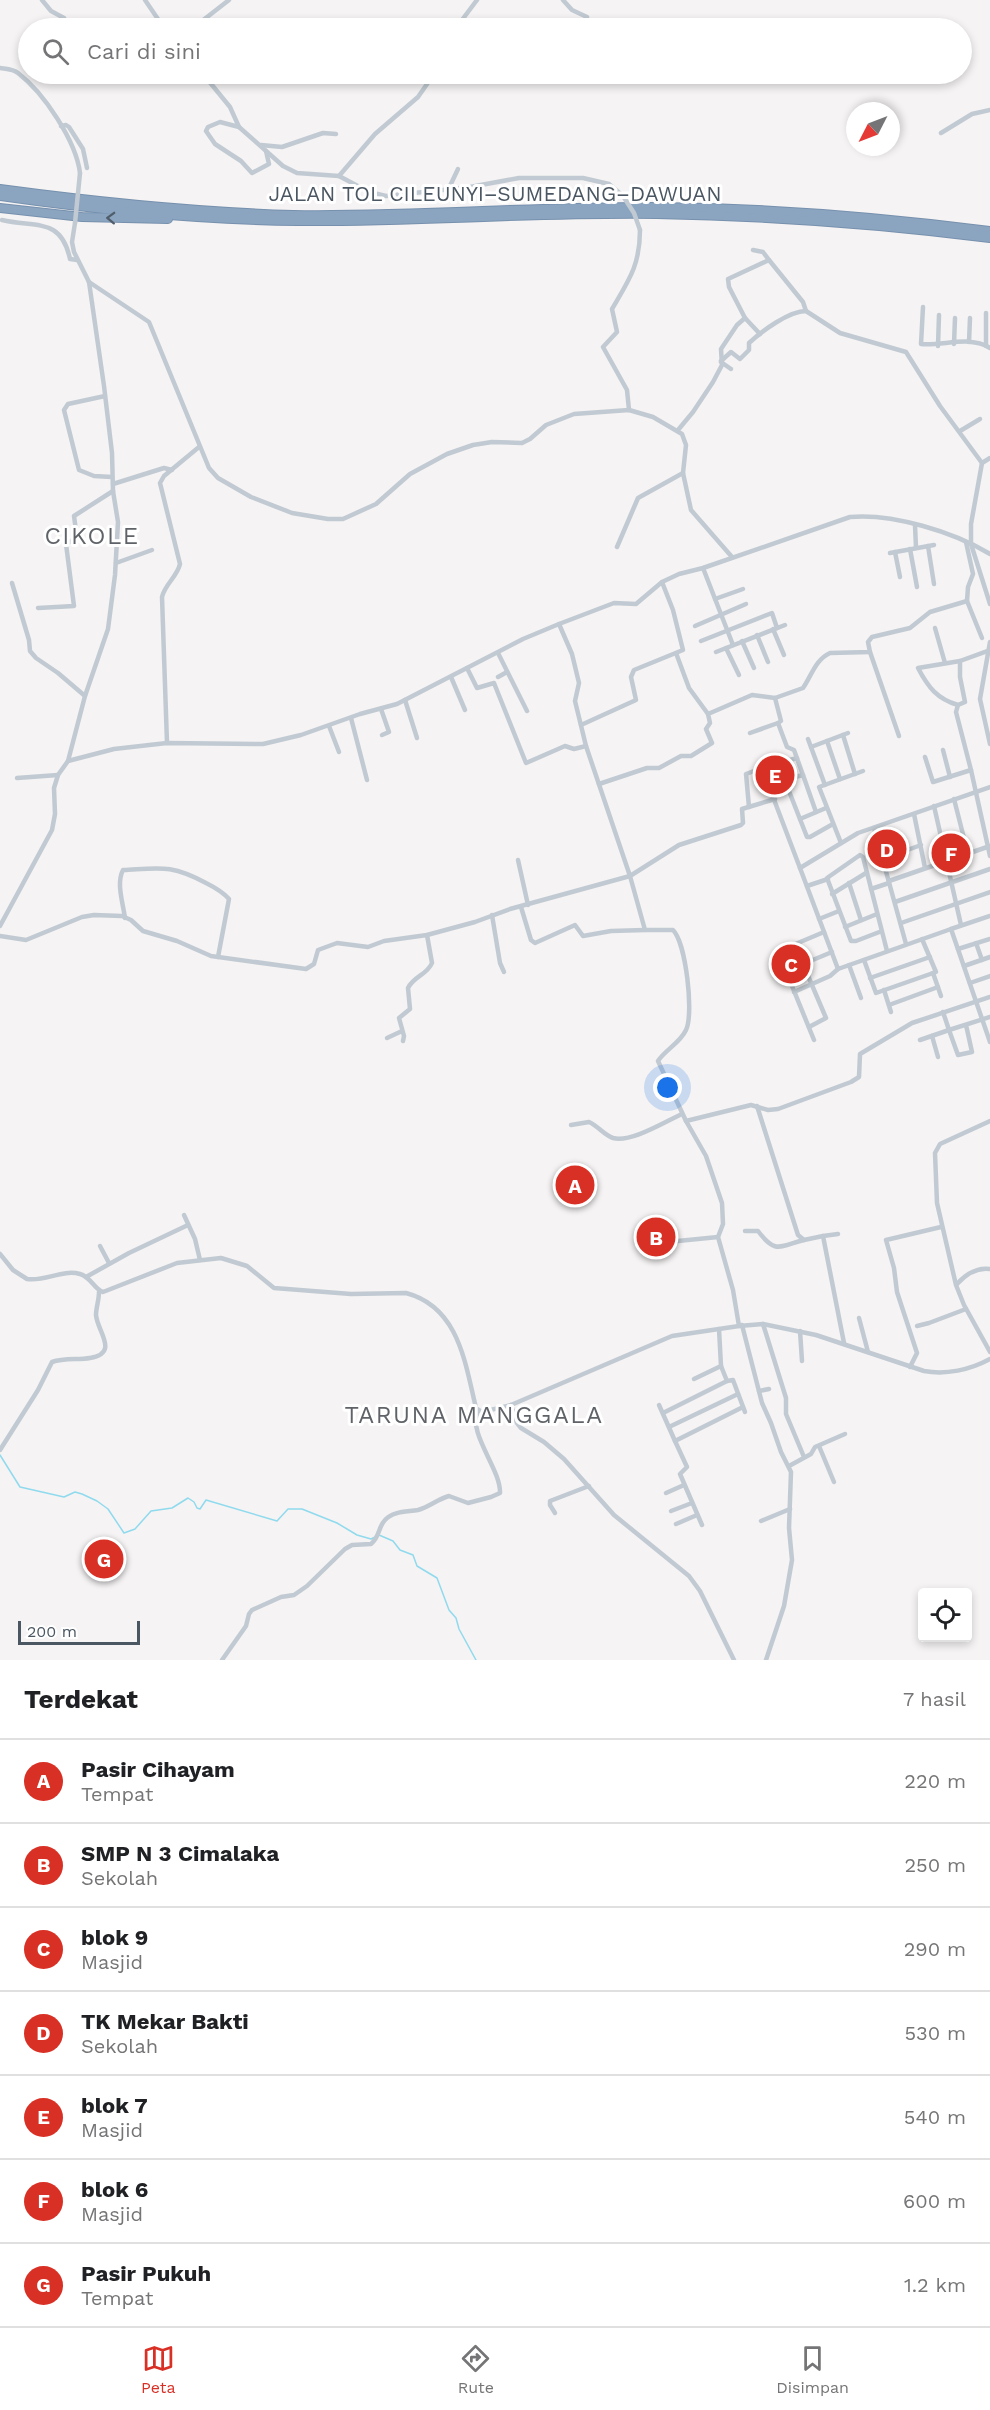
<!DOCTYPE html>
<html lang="id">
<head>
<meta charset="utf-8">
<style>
  body { margin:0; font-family:"Work Sans",sans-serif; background:#f6f6f6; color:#202124 }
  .controls { position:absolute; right:18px; bottom:18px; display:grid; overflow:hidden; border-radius:6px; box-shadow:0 3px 9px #0003 }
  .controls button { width:54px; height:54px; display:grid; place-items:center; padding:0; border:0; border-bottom:2px solid #e0e0e0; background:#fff; color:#202124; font:30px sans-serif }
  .compass { position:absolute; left:846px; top:102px; width:54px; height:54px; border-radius:50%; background:#fff; box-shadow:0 3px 9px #0003; rotate:228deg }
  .scale { position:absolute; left:18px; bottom:15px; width:122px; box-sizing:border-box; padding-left:6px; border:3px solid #4a5661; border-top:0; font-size:16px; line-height:21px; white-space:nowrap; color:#4a5661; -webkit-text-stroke:4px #fff; paint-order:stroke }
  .you { position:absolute; left:668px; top:1088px; width:21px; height:21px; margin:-15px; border:4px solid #fff; border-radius:50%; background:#1a73e8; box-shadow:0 0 0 9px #1a73e833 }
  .badge { display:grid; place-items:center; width:39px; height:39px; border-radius:50%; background:#d93025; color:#fff; font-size:20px; font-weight:700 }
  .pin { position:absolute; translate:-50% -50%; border:3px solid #fff; box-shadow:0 2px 6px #0006 }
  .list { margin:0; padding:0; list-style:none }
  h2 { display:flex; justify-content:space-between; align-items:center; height:78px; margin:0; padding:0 24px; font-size:26px }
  h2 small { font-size:20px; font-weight:400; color:#757577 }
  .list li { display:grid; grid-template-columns:39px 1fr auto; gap:18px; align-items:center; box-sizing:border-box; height:84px; padding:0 24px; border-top:2px solid #e0e0e0 }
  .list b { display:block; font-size:22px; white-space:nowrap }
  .list p { margin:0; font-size:20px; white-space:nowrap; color:#757577 }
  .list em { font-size:20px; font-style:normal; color:#757577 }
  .icon { flex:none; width:33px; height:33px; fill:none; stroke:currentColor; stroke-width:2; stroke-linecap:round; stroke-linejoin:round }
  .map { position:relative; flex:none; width:990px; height:1660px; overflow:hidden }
  .search { position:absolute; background:#fff; box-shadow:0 3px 9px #0003; left:18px; right:18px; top:18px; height:66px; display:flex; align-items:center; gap:15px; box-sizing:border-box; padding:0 21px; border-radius:33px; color:#757577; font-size:22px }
  .sheet { height:666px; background:#fff }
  nav { display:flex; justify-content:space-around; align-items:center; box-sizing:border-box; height:84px; border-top:2px solid #e0e0e0; background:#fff; font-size:16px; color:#757577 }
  nav a { display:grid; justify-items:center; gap:3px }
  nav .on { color:#d93025 }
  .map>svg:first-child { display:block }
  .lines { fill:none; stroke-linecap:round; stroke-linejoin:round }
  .stream { stroke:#90daee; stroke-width:1.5 }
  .motorway-casing { stroke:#7690ad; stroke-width:10 }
  .minor { stroke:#c1cad2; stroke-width:4.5 }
  .motorway { stroke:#8ba5c1; stroke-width:8 }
  .minor-bridge { stroke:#c1cad2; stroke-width:4.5 }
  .oneway { stroke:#505e6b }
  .labels { text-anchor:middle; stroke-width:6; stroke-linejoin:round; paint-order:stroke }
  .street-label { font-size:21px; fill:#4a5661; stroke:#fff }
  .quarter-label { font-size:24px; letter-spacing:1.5px; fill:#5f6368; stroke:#fff }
</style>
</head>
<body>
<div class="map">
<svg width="990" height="1660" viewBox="0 0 990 1660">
  <rect width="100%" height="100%" fill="#f5f3f3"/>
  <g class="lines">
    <g class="stream">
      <path d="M0,1455l20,32 44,10 11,-5 7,2 15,7 11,8 16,24 11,-4 16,-18 21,-3 16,-10 6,4 3,6 3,1 6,-9 71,21 11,-12h14l35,14 20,12 14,4 4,-2"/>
      <path d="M379,1535l14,6 7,9 13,5 4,11 20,12 12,32 7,8 3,11 17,31"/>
    </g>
    <g class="motorway-casing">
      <g id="motorway">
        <path d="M0,189c97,13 195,23 293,26 121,2 243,-9 364,-8 111,1 223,10 333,24"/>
        <path d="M0,196c98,14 199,24 298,25 120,1 239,-9 359,-7 111,2 223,10 333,24"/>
        <path d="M0,208l82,9 86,2"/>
      </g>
    </g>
    <g class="minor">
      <path d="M42,0l9,11 13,7"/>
      <path d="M145,0l19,28"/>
      <path d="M563,0l9,10 15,7"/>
      <path d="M193,28l36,-28"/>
      <path d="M456,28l21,-28"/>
      <path d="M0,68c6,1 13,1 18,5 26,20 58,68 62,100"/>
      <path d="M203,74l27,33 9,20 44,39 14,7 42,3 30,16 17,4 84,-9 49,-9h64l26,6 14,12"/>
      <path d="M61,126l5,-1 3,2 14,22 4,19"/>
      <path d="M239,127l-19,-5 -12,5 -2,4 9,13 26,17 11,12 17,-9 -3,-13"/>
      <path d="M941,133l31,-19 18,-4"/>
      <path d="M261,145l21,2 41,-14 13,1"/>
      <path d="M339,176l36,-42 43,-37 16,-23"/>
      <path d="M449,188l9,-19"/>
      <path d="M2,220c34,8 59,-3 68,39l7,1"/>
      <path d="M753,250l10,2 6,8"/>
      <path d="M89,282l60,40 60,146 9,10 33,19 41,16 36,6h15l33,-15 34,-30 37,-20 26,-9 19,-3 30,1 8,-4 16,-14 28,-11 55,-4 24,7 29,17 4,11 -3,28 8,37 41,47"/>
      <path d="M923,307l-2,37c23,2 49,-9 69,4"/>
      <path d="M986,313v33"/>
      <path d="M745,318l15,16"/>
      <path d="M969,342l1,-24"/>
      <path d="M954,344l1,-26"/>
      <path d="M938,346l1,-31"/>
      <path d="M721,361l10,-9 9,7 9,-9v-7c13,-12 40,-32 57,-32l34,22 66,19 34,54 42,57"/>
      <path d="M721,362l10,7"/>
      <path d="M105,396l-37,8 -4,6 15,60 15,6 18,1"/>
      <path d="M629,410l-2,-20 -24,-43 14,-15 -5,-23c17,-29 28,-44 28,-79"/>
      <path d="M678,430l15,-18 20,-30 9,-17 -1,-16 16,-24 8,-7 -16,-31 -1,-8 41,-19 34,42 3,9"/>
      <path d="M960,431l20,-12"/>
      <path d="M990,458l-8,5 -11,61v20l19,60"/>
      <path d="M113,484l51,-16 8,2"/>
      <path d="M915,525l1,23"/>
      <path d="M966,542l7,32 -5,13 -1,14 15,37"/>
      <path d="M928,546l6,38"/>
      <path d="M617,547l21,-49 45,-25"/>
      <path d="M910,549l7,38"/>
      <path d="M895,552l5,25"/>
      <path d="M890,553l44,-8"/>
      <path d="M116,563l36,-13"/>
      <path d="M703,568l30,77"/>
      <path d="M12,583l17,57 1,11 6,7 22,15 27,23"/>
      <path d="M715,599l28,-10"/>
      <path d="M38,608l36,-2 -8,-62 11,-6 -3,-22 39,-25"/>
      <path d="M695,626l51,-22"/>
      <path d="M935,628l10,35"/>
      <path d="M773,629l11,26"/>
      <path d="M757,635l11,27"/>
      <path d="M701,641l71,-28 5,15"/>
      <path d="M742,641l12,27"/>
      <path d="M990,642l-10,57 10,45"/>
      <path d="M726,648l13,27"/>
      <path d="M716,652l69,-27"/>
      <path d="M870,652l29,84"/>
      <path d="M498,653l29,58"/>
      <path d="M676,653l13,35 19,26"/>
      <path d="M467,668l10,20 17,-5 32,80 39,-17 9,3 12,-3"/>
      <path d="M451,677l14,33"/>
      <path d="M498,677l9,-5"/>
      <path d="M775,698l6,23 -3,2 9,24 7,3 9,25"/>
      <path d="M405,700l12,38"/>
      <path d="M958,705c-21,-6 -30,-18 -40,-37l42,-7"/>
      <path d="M381,709l8,23 -7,3"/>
      <path d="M351,718l16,62"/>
      <path d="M581,725l55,-25 -5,-23 3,-7 49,-20 -10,-40 -11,-28"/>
      <path d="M329,726l10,26"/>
      <path d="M750,733l28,-10"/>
      <path d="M843,735l12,39"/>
      <path d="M808,739l17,46"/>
      <path d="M827,741l13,38"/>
      <path d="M167,743l-5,-146c3,-13 15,-20 18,-33l-20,-81 4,-7 35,-29"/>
      <path d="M811,747l37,-14"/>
      <path d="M943,750l7,27"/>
      <path d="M925,757l8,25 38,-12 19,86"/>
      <path d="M797,758l-35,10 38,100"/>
      <path d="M68,761l46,-12 53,-6 96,1 38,-9 59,-21 37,-10 126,-65 36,-15"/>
      <path d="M778,763l29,74h3l23,-13"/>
      <path d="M971,770l-15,-58 2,-7 7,-3 -5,-25v-16l30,-11"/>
      <path d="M17,778l41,-3"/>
      <path d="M599,784l48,-16h12l22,-12h10l21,-13 -6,-14 4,-6 -2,-9 44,-19 23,3 28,-10c9,-13 12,-28 27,-35l40,-1 -2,-10 4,-5 38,-9 20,-16 37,-11"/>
      <path d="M768,784l35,-9 13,37"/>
      <path d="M775,799l-33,10 1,14 -2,2 -62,20 -49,31 15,54h28c13,13 21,84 13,100 -6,13 -21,20 -28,31l28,60 65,-16 17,5 10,-1 73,-27 8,-5 1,-23 52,-31 78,-26"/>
      <path d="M954,799l14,55"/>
      <path d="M934,806l27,119"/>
      <path d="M749,807l-3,-33 16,-6"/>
      <path d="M914,814l11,54"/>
      <path d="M800,819l26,-11"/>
      <path d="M874,828l32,116"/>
      <path d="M841,843l-22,-56 44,-16"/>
      <path d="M883,859l38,-14"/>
      <path d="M518,860l10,45"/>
      <path d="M889,881l101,-35"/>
      <path d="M849,883l12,37"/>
      <path d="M807,886l21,-7"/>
      <path d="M871,889l18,-6"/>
      <path d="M832,894l34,-21"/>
      <path d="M895,902l95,-33"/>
      <path d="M521,907l10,33 4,3 40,-18 8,11 28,-5 34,-1"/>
      <path d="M492,915l8,48 4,9"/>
      <path d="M990,916l-39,13 39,113"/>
      <path d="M125,918c-2,-15 -9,-35 -2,-48 37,-2 48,-6 83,13 8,4 17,9 23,16l-11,58"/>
      <path d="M819,919l20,-8"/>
      <path d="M901,923l89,-31"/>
      <path d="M0,926l52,-96 3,-16 -1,-26 4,-13 10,-14 17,-65 23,-67 7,-54 3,-53 -5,-31 -1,-38 -8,-67 -15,-104 -15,-30 -2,-10 3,-19"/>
      <path d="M845,927l32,-13"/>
      <path d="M951,929l-113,40 -38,-101 58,-35 132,-46"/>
      <path d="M882,931l-26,10h-5l-24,-63 33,-23 3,2 24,94"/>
      <path d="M0,936l26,4 56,-23 12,-2 28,1 9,4 12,11 34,10 34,15 95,13 8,-5 4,-14 19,-7 31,4 16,-6 43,-6 48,-13 35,-13 120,-33 -44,-130 -11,-45 4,-18 -7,-29 -13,-30 55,-21 22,1 26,-22 17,-8 24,-6 147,-51c42,-4 104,15 140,37"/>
      <path d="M976,943l6,17"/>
      <path d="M958,949l32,-10"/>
      <path d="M864,960l12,33 60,-21 -14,-33"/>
      <path d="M803,964l23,54 -17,9"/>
      <path d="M849,965l12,33"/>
      <path d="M964,966l26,-9"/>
      <path d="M786,971l46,-19"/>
      <path d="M933,973l8,23"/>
      <path d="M870,978l60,-21"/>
      <path d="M970,983l20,-7"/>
      <path d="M884,990l7,22"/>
      <path d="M794,992l36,-16 8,-7"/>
      <path d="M889,1005l49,-18"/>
      <path d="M966,1025l6,27 -14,3 -9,-25 41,-13"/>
      <path d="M932,1036l6,21"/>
      <path d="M387,1038l15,-7"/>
      <path d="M814,1040l-35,-86 7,-6 38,-16"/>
      <path d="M920,1040l29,-10 -6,-18"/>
      <path d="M403,1041l1,-5 -5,-18 11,-9 -2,-21c6,-12 19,-13 24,-25l-5,-28"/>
      <path d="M757,1106l41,129 6,5 19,-4 21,107"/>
      <path d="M686,1121l20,35 16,47 1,21 -5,13 15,53 6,36"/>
      <path d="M990,1121l-50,23 -5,9 2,50 19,82 8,20 26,47"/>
      <path d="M571,1125l18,-3c9,4 15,13 24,16 18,5 53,-17 69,-24"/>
      <path d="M184,1215l11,24 5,21"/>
      <path d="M745,1231h13c18,24 22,15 46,9"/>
      <path d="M823,1236l15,-2"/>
      <path d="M668,1242l50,-5"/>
      <path d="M100,1246l9,17"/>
      <path d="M0,1254l13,16 14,9c18,3 35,-10 53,-5 11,3 14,15 23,18l74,-29 44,-5 26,8 27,22 77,6 55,-1c53,14 59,70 70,115l6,4 29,-7 161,-69 67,-10 24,-2 53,11 108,36c22,4 46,-1 66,-12"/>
      <path d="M86,1277l43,-24 59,-28"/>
      <path d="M957,1284c9,-10 19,-17 33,-15"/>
      <path d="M859,1318l9,34"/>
      <path d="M763,1324l23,74v16l18,43"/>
      <path d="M742,1325l20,78 9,20 10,29 10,20 -2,56 3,32 -8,46 -18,54"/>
      <path d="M917,1326l12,-3 37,-14"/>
      <path d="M800,1331l2,30"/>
      <path d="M721,1366l6,15 6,-1 12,32"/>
      <path d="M910,1367l7,-14 -20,-61 -3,-24 -8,-28 55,-13"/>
      <path d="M694,1379l27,-13 -2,-37"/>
      <path d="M759,1391l10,-2"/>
      <path d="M511,1405l6,18 4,5 23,14 20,17 50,56 75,61 11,15 34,69"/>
      <path d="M659,1405l16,36 68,-34"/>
      <path d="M663,1413l64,-32"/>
      <path d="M669,1427l69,-33"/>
      <path d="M675,1441l12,26 -7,7 22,51"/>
      <path d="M819,1446l15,36"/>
      <path d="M0,1450l38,-60 14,-28c12,-4 26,-2 38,-4 30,-5 7,-27 6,-43 0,-7 3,-15 3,-23"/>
      <path d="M789,1466l22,-12 4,-7 30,-13"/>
      <path d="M666,1493l18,-8"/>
      <path d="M671,1511l21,-8"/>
      <path d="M555,1513l-5,-8v-4l39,-15"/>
      <path d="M761,1521l29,-12"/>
      <path d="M676,1524l21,-9"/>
      <path d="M222,1660l24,-34 3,-12 3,-4 29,-13 13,-2 13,-9 38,-37 7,-4 19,-1c9,-7 7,-17 14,-24 8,-9 22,-8 33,-10 11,-3 20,-11 31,-14l19,7 23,-6 9,-4c1,-24 -33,-60 -22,-82"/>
    </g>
    <use href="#motorway" class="motorway"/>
    <g class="minor-bridge">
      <path d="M623,196l11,17 6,17"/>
      <path d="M75,223l5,-50"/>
    </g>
  </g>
  <defs><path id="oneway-chevron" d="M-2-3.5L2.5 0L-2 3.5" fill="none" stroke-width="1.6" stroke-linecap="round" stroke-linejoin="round" transform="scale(1.5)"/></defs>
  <use class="oneway" href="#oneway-chevron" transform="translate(111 218) rotate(-178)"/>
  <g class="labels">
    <g class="street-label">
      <text x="495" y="201">JALAN TOL CILEUNYI–SUMEDANG–DAWUAN</text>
    </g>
    <g class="quarter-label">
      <text x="92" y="544">CIKOLE</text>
      <text x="474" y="1423">TARUNA MANGGALA</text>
    </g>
  </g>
</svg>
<div class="controls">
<button><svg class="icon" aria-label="locate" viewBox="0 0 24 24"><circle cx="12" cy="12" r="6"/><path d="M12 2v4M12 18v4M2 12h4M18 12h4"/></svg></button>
</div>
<svg class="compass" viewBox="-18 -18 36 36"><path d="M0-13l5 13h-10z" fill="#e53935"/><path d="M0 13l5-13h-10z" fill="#757577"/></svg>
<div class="scale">200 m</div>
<div class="you"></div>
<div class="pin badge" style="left:575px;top:1185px">A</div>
<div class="pin badge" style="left:656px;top:1237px">B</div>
<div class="pin badge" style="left:791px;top:964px">C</div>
<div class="pin badge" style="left:887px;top:849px">D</div>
<div class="pin badge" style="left:775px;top:775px">E</div>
<div class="pin badge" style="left:951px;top:853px">F</div>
<div class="pin badge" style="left:104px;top:1559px">G</div>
<div class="search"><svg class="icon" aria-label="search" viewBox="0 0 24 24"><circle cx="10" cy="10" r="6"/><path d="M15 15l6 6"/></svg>Cari di sini</div>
</div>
<section class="sheet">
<h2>Terdekat<small>7 hasil</small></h2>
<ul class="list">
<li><span class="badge">A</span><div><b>Pasir Cihayam</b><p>Tempat</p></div><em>220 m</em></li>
<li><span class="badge">B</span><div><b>SMP N 3 Cimalaka</b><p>Sekolah</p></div><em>250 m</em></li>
<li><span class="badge">C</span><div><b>blok 9</b><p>Masjid</p></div><em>290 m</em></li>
<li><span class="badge">D</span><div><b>TK Mekar Bakti</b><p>Sekolah</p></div><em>530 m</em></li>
<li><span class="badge">E</span><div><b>blok 7</b><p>Masjid</p></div><em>540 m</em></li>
<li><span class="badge">F</span><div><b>blok 6</b><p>Masjid</p></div><em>600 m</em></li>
<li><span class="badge">G</span><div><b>Pasir Pukuh</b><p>Tempat</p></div><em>1.2 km</em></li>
</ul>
</section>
<nav>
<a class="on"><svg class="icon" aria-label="map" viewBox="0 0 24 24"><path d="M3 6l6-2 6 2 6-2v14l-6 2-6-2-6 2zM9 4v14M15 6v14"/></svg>Peta</a>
<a><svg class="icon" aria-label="directions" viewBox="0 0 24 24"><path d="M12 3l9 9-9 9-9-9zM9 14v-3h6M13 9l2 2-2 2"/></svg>Rute</a>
<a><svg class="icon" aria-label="saved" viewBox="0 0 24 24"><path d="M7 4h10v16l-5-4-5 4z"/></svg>Disimpan</a>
</nav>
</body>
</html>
